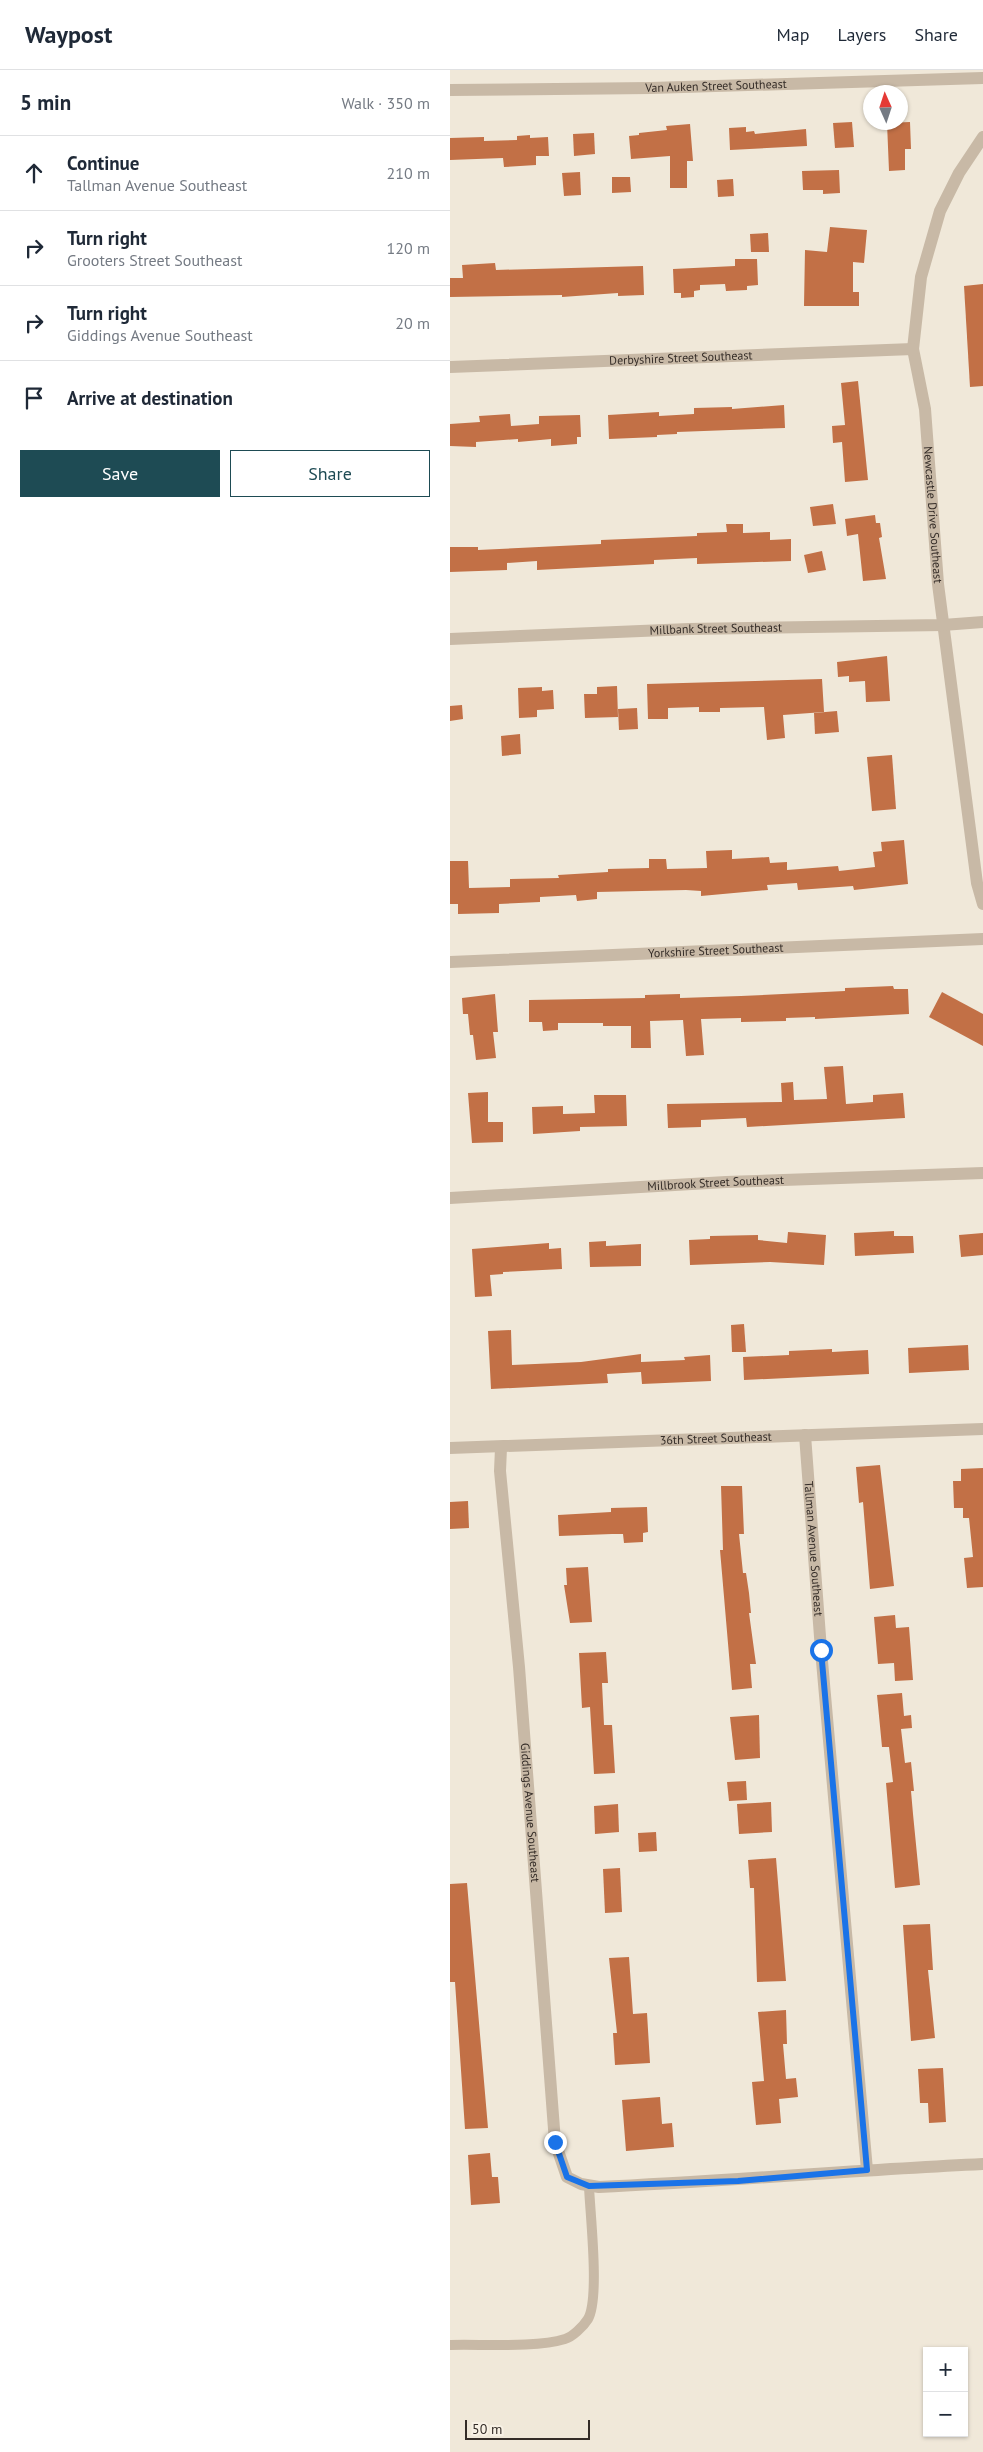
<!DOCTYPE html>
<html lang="en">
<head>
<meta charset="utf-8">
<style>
  body { margin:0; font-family:"PT Sans",sans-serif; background:#f2f2f3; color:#1f2937 }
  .controls { position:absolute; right:15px; bottom:15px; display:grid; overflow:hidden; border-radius:0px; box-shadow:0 1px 4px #0004 }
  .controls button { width:45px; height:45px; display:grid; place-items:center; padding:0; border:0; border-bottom:1px solid #e0e1e3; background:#fff; color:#1f2937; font:25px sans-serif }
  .compass { position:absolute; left:413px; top:15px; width:45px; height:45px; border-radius:50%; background:#fff; box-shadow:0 1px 4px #0004; rotate:357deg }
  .scale { position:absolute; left:15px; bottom:12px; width:125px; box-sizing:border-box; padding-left:5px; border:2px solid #342c27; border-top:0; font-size:14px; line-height:18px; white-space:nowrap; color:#342c27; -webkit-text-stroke:4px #f8f1e5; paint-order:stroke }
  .stop { position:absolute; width:15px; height:15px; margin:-11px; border:4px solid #1a73e8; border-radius:50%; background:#fff }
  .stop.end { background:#1a73e8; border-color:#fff; box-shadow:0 1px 5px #0008 }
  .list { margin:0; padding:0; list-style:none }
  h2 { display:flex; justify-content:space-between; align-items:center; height:65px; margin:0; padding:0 20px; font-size:21px }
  h2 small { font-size:16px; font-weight:400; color:#747a83 }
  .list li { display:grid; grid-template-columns:32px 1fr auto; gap:15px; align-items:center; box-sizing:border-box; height:75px; padding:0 20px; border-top:1px solid #e0e1e3 }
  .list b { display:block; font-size:19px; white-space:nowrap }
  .list p { margin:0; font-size:16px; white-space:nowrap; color:#747a83 }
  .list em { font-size:16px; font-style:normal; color:#747a83 }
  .actions { display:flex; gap:10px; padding:15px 20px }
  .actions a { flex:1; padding:11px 0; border:1px solid #1e4b54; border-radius:0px; text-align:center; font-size:18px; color:#1e4b54 }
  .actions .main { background:#1e4b54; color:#fff }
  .icon { flex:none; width:28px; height:28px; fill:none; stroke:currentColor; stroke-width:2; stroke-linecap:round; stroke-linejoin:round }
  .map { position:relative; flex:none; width:533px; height:2382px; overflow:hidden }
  header { display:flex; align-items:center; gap:30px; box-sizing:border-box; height:70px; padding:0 25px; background:#fff; border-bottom:1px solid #e0e1e3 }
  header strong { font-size:24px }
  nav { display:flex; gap:28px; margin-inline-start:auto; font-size:18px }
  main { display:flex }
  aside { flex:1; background:#fff }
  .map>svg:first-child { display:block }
  .building { fill:#c27046 }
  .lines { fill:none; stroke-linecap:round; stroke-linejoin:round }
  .service { stroke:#c8b9a6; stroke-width:10 }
  .minor { stroke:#c8b9a6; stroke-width:12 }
  .tertiary { stroke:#c8b9a6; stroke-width:12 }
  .route { stroke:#1a73e8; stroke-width:6 }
  .labels { text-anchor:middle; stroke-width:4; stroke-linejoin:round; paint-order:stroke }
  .street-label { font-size:12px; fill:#342c27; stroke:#f8f1e5 }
</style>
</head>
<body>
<header>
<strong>Waypost</strong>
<nav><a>Map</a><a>Layers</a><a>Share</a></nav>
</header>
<main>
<aside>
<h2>5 min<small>Walk · 350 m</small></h2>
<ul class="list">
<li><svg class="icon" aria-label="ahead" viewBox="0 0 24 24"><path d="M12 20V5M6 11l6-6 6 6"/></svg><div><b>Continue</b><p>Tallman Avenue Southeast</p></div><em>210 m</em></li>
<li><svg class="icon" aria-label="right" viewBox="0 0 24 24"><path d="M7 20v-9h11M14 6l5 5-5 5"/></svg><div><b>Turn right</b><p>Grooters Street Southeast</p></div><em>120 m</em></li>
<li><svg class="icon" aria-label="right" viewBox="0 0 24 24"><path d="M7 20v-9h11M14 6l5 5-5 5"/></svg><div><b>Turn right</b><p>Giddings Avenue Southeast</p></div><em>20 m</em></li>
<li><svg class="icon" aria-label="arrive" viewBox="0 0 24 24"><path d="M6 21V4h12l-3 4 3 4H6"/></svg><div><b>Arrive at destination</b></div></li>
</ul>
<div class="actions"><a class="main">Save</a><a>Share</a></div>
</aside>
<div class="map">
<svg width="533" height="2382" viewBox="0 0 533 2382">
  <rect width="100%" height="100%" fill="#f0e8d9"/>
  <g class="building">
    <path d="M402,52l2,25 -19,1 -2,-25z"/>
    <path d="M460,52l1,27h-6v21l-16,1 -2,-48z"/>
    <path d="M240,54l3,37h-6v27h-17v-32l-39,3 -2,-23 10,-1v-2l28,-3 -1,-4z"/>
    <path d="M296,57v5l8,-1 1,3 51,-5 1,17 -77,4 -1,-22z"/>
    <path d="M144,63l1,21 -21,2 -1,-22z"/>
    <path d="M80,65v3l18,-1 1,19h-13v9l-32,2 -1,-9 -53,2v-22l34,-1v4l33,-1v-4z"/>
    <path d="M389,100l1,23 -17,1v-4h-20l-1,-19z"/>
    <path d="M130,102l1,23 -17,1 -2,-23z"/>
    <path d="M162,107h18l1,15 -19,1z"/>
    <path d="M283,109l1,17 -16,1 -1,-17z"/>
    <path d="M380,157l37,3 -3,33 -11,-1v30h6v14h-55l1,-56 22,2z"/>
    <path d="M318,163l1,19h-18l-1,-18z"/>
    <path d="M285,189h22l1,26 -11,1v4l-21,1 -1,-7 -25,1v5l-6,1v6l-13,1v-5h-7l-1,-24 62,-3z"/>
    <path d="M45,193l1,7 147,-4 1,29 -26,1v-3l-56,4v-2l-112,2v-19h13l-1,-13z"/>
    <path d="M533,214v102l-13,1 -6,-101z"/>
    <path d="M408,311l10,99 -23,2 -3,-40 -9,1 -1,-17 13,-1 -4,-42z"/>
    <path d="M334,335l1,23 -108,4v2l-20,1v2l-48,2 -1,-24 51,-3v4l35,-2v-6l38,-1v2z"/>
    <path d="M60,344l1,12 28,-2v-8l41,-1 1,22h-4v7l-26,2v-7l-33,3v-3l-42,3v5l-26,-1v-22l30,-2 -1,-6z"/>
    <path d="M383,434l3,20 -23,2 -3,-19z"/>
    <path d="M425,445l1,8h4l2,14 -3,1 7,41 -23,2 -5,-47 -11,2 -2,-17z"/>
    <path d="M276,454h17v9l27,-1v8l21,-1v22l-94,3v-6l-43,2v4l-117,6v-9l-30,2v7l-57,2v-25h28v3l123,-6v-4l96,-4v-3l30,-1z"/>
    <path d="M372,481l4,19 -18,3 -4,-18z"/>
    <path d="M437,586l3,45 -24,1 -1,-21 -16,1v-6l-11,1 -1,-15z"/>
    <path d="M372,609l2,33 -41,3 2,23 -18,2 -3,-33 -44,1v4h-21v-5l-31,1v11h-20l-1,-35z"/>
    <path d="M167,616l1,31 -33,1 -1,-24h13v-7z"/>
    <path d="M92,617v4l11,-1 1,19 -17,1v7l-18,1 -1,-30z"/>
    <path d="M12,635l1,14 -13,2v-15z"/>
    <path d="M187,638l1,21 -19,1 -1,-21z"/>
    <path d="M387,641l2,21 -24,2 -1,-21z"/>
    <path d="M70,664l1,20 -19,2 -1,-20z"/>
    <path d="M442,685l4,54 -24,2 -5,-54z"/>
    <path d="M454,770l4,44 -54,6 -1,-4 -55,4 -1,-7 -30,2 1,5 -67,6v-5l-15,-1 -89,2v7l-20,2 -1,-6 -36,2v5l-41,2v9l-41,1v-10h-8v-43h18l1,27 41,-1v-8l49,-1 -1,-3 50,-3v-3l41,-1v-9h17l1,10 40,-1 -1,-17 26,-1v9l37,-2 1,6 17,-1v8l51,-4 1,5 36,-4 -2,-15 9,-1 -1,-9z"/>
    <path d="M443,916l1,3h14l1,25 -94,5v-2l-29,1v3l-45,1v-4l-40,1 3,36 -18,1 -3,-36 -33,1 1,27h-20v-22h-28v-3h-45v7l-15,1 -1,-9h-13v-22l116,-2v-3l35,-1v4l61,-2 104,-5v-3z"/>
    <path d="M492,922l41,22v32l-54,-29z"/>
    <path d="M45,924l3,38h-5l3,26 -20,2 -3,-25h-3l-2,-21h-5l-1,-16z"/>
    <path d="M393,996l3,38 27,-2v-7l30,-2 2,25 -158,9 -1,-9 -45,2v7l-33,1 -1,-24 115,-2 -1,-19 12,-1 1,18 33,-1 -3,-32z"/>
    <path d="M38,1022v30h15v20l-31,1 -4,-50z"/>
    <path d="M144,1025h32l1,31 -47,1v4l-47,3 -1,-27 31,-1v8l32,-1z"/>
    <path d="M444,1161v5h19l1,17 -59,3 -1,-23z"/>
    <path d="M338,1162l38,3 -2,30 -54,-3 -80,3 -1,-25 21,-1v-3l48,-1v5l29,3z"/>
    <path d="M533,1163v22l-22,2 -2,-22z"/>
    <path d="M156,1171v5l35,-2v22l-51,1 -1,-25z"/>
    <path d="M99,1173v6l12,-1 1,21 -59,3v2l-13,1 2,21 -17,1 -3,-48z"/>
    <path d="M294,1254l2,28h-14l-1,-27z"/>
    <path d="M61,1260l1,35 69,-3 60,-8v8l44,-2 -1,-3 26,-2 1,26 -69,3 -1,-12 -34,2 1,9 -117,6 -3,-58z"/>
    <path d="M518,1275l1,25 -60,3 -1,-25z"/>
    <path d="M382,1279v3l36,-2 1,24 -125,6 -1,-23 46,-2v-4z"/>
    <path d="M430,1395l14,121 -24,3 -7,-87 -4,1 -3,-36z"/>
    <path d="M533,1398v119l-16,1 -3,-30 9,-1 -4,-39h-6v-10h-9l-1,-27h8v-12z"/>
    <path d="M271,1416h21l2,48h-5l4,39h3l3,20 2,20h-2l7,51h-6l2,24 -20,2 -12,-140h3z"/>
    <path d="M18,1431l1,27 -19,1v-27z"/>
    <path d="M197,1437l1,25 -5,1v9l-19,1 -1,-9h-11l-53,2 -1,-21 53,-3v-4z"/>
    <path d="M138,1497l4,55 -22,1 -6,-38h3l-1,-17z"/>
    <path d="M445,1545l1,13 13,-1 4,53 -18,1 -1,-18 -16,1 -4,-47z"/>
    <path d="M156,1582l2,31h-6l2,42h8l3,48 -21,1 -4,-67 -8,1 -3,-55z"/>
    <path d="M452,1623l2,23 7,-1 1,13 -11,1 4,34 6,-1 3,29h-3l2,23 7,71 -25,3 -9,-105 7,-1 -4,-35h-7l-5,-52z"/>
    <path d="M309,1645l1,43 -25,2 -5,-43z"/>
    <path d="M296,1711l1,19 -18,1 -2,-19z"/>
    <path d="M321,1732l1,30 -33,2 -2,-30z"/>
    <path d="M168,1734l1,28 -24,2 -1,-28z"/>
    <path d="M206,1762l1,19 -18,1 -1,-19z"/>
    <path d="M326,1788l10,123 -29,1 -3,-94h-4l-2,-28z"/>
    <path d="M170,1798l2,44 -17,1 -2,-44z"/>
    <path d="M17,1813l21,245 -23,1 -10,-147h-5v-98z"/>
    <path d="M480,1854l3,46h-5l7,68 -24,3 -8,-116z"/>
    <path d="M179,1887l4,57 14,-1 3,50 -35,2 -2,-32h4l-8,-75z"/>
    <path d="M336,1940l1,34h-4l3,35 10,-1 2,19 -19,2 2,24 -25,2 -4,-43 12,-1 -6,-69z"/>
    <path d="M493,1998l3,54 -17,1 -1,-20h-8l-2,-34z"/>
    <path d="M210,2027l2,27 10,-1 2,24 -48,4 -4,-51z"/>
    <path d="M40,2083l2,24h6l2,26 -29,2 -3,-50z"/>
  </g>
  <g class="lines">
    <path class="service" d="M0,2275c31,-1 86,3 115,-6 7,-2 18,-12 23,-20 12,-21 2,-105 1,-133"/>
    <g class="minor">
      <path id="s1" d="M0,20l201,-2 332,-10"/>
      <path id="s2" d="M533,67l-24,36 -19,38 -19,66 -8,72 12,60 13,175 39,299 6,21"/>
      <path id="s3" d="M0,297l463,-18"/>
      <path id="s4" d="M0,569l239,-10 254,-4 40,-3"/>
      <path id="s5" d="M0,892l533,-23"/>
      <path id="s6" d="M0,1128l276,-16 257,-9"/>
      <path id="s7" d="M355,1365l16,215 46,520"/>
      <path id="s8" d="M51,1378l-1,23 19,196 36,475 12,35 14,7 18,3c128,-6 256,-17 384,-23"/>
    </g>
    <path class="tertiary" id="s9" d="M0,1378l533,-19"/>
  </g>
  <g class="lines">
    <path class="route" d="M105,2072l12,35 22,9 149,-5 129,-11 -46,-520"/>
  </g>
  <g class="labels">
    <g class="street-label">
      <text dy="4" stroke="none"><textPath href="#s1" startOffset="266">Van Auken Street Southeast</textPath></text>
      <text dy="4" stroke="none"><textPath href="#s3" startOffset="231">Derbyshire Street Southeast</textPath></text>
      <text dy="4" stroke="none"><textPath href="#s2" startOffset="394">Newcastle Drive Southeast</textPath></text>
      <text dy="4" stroke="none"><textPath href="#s4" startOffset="266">Millbank Street Southeast</textPath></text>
      <text dy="4" stroke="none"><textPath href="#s5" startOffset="266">Yorkshire Street Southeast</textPath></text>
      <text dy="4" stroke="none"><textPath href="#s6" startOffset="266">Millbrook Street Southeast</textPath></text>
      <text dy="4" stroke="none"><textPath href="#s9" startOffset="266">36th Street Southeast</textPath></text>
      <text dy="4" stroke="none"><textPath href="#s7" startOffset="114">Tallman Avenue Southeast</textPath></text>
      <text dy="4" stroke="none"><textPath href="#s8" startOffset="366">Giddings Avenue Southeast</textPath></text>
    </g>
  </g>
</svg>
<div class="controls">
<button>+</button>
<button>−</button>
</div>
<svg class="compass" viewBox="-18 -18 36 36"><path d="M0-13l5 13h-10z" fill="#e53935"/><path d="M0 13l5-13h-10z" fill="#747a83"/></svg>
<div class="scale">50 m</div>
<div class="stop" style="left:371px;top:1580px"></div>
<div class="stop end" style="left:105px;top:2072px"></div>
</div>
</main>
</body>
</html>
